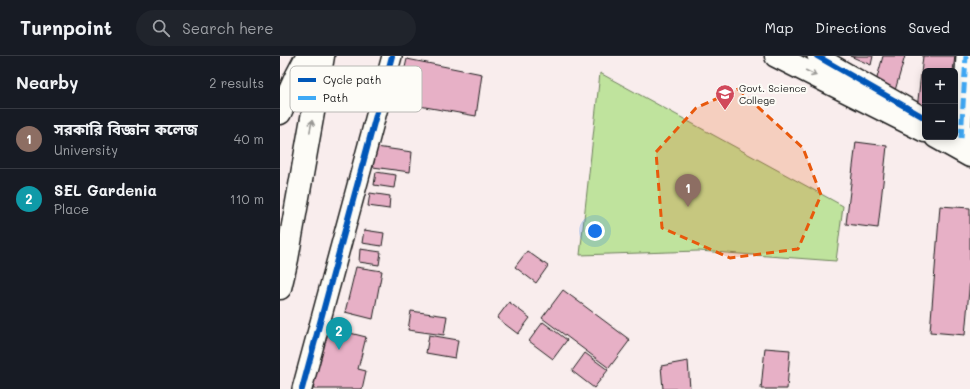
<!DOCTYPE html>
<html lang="en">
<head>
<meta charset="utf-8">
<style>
  body { margin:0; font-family:Mali,"Noto Sans Bengali",sans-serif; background:#20242c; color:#f1f3f6 }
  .controls { position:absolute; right:12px; top:12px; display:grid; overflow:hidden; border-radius:6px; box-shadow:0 2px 10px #0003 }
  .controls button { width:36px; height:36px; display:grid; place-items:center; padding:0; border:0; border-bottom:1px solid #363941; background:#171b24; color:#f1f3f6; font:20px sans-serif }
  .you { position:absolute; left:315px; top:175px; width:14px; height:14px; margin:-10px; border:3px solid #fff; border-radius:50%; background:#1a73e8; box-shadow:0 0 0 6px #1a73e833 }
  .badge { display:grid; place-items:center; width:26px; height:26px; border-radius:50%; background:#db2777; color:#fff; font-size:13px; font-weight:700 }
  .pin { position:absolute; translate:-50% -33px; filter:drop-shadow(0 1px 2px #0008) }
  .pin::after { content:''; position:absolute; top:21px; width:14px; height:12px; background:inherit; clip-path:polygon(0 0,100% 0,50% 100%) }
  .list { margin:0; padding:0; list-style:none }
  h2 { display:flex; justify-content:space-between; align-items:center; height:52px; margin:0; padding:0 16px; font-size:17px }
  h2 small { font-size:13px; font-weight:400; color:#9ea1a6 }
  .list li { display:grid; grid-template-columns:26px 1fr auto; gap:12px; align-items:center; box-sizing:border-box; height:60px; padding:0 16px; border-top:1px solid #363941 }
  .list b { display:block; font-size:15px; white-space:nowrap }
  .list p { margin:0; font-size:13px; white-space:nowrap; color:#9ea1a6 }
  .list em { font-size:13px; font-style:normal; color:#9ea1a6 }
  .icon { flex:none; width:22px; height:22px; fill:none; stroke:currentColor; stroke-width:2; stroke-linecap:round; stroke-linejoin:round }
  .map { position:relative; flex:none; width:690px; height:333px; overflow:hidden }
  header { display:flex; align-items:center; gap:24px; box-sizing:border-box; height:56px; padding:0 20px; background:#171b24; border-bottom:1px solid #363941 }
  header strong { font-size:19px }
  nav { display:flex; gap:22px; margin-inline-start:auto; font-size:14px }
  .search { width:280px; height:36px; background:#20242c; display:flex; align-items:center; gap:10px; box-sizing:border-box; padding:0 14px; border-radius:22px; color:#9ea1a6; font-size:15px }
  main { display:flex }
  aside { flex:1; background:#171b24 }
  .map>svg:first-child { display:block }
  .green { fill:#bfe39d; stroke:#6e805c }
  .building { fill:#e7b0c6; stroke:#1c1c1c }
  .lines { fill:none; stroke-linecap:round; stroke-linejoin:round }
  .minor-casing { stroke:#1c1c1c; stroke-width:22 }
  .highway-casing { stroke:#1c1c1c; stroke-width:25 }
  .minor { stroke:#fdfcf7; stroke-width:19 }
  .highway { stroke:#fdfcf7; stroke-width:22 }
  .quiet { stroke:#3fa9f5; stroke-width:5; stroke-dasharray:10 5; stroke-linecap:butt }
  .cycleway-casing { stroke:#fdfcf7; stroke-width:8 }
  .cycleway { stroke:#0057b8; stroke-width:6 }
  .oneway { stroke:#989794 }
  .marked { fill:#e8590c; fill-opacity:0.2; stroke:#e8590c; stroke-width:3; stroke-dasharray:8 5; stroke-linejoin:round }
  .labels { text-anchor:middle; stroke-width:4; stroke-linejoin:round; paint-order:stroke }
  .poi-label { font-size:10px; fill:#1c1c1c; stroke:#fdfcf7; text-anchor:start }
  .key { fill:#fdfcf7; stroke:#bab9b5; stroke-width:1 }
  .key-label { font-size:11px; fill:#1c1c1c }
</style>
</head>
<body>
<header>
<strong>Turnpoint</strong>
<div class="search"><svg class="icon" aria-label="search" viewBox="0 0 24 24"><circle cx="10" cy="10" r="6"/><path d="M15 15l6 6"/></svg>Search here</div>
<nav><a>Map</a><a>Directions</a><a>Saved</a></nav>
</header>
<main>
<aside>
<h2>Nearby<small>2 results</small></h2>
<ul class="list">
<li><span class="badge" style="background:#8d6e63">1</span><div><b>সরকারি বিজ্ঞান কলেজ</b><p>University</p></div><em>40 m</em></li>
<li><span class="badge" style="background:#0f9aa8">2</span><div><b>SEL Gardenia</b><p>Place</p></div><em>110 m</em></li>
</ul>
</aside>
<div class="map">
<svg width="690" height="333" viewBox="0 0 690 333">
  <rect width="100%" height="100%" fill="#f9eded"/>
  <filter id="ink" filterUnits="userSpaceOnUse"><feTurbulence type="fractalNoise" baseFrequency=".025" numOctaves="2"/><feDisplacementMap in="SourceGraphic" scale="8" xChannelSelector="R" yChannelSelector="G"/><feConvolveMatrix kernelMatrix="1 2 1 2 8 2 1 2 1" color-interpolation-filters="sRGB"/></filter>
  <g filter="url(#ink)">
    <path class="green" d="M320,17l243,133 -7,55 -137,-10 -119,4z"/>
    <g class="building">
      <path d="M570,0h23l-2,9z"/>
      <path d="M603,0h22l-11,38 -20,-5z"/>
      <path d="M643,0h32l-2,15h-28v39l-8,-1z"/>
      <path d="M127,3l75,15 -6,42 -79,-14z"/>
      <path d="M576,86l31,4 -9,82 -32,-4z"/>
      <path d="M96,91l36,5 -2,20 -37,-5z"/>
      <path d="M96,116l20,3 -2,13 -20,-3z"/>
      <path d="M90,137l20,3 -1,13 -21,-3z"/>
      <path d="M660,150l30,2v71l-5,56 -35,-3z"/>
      <path d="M84,174l20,3 -2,13 -20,-3z"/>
      <path d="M80,193l21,3 -2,13 -20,-3z"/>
      <path d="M247,195l21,15 -12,17 -21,-16z"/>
      <path d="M76,211l26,4 -9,48 -28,-7z"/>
      <path d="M283,234l67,50 -21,28 -67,-50z"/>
      <path d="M229,246l21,16 -12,16 -21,-16z"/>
      <path d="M131,255l36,5 -3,19 -36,-5z"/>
      <path d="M263,266l24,18 -14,19 -24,-18z"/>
      <path d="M42,270l44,11 -8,32 8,2 -4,18h-56z"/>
      <path d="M149,279l29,5 -3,18 -29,-5z"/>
      <path d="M485,292l25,2 -3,39h-26z"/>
      <path d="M305,297l23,17 -14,18 -22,-17z"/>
      <path d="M408,305l2,28h-27l-2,-23z"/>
    </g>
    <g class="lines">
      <g class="minor-casing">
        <g id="minor">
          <path d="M537,0l108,62"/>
          <path d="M681,82l5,-82"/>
          <path d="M22,333l90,-333"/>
        </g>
      </g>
      <g class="highway-casing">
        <g id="highway">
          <path d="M496,0l149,75"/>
          <path d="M0,57l16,-36 11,-21"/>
          <path d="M656,81l34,19"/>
          <path d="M0,232l7,-29 36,-203"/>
        </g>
      </g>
      <use href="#minor" class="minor"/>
      <use href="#highway" class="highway"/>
      <path class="quiet" d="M681,82l5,-82"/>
      <g class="cycleway-casing">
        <g id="cycleway">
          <path d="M537,0l108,62"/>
          <path d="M22,333l90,-333"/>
        </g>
      </g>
      <use href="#cycleway" class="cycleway"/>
    </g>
    <defs><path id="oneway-shaft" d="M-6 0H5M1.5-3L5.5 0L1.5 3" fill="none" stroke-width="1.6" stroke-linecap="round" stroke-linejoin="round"/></defs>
    <g class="oneway">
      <use href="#oneway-shaft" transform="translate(531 17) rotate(27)"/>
      <use href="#oneway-shaft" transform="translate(31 70) rotate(-79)"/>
    </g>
  </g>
  <path class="marked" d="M458,33l65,59 18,47 -23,54 -68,9 -68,-30 -6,-76 40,-44z"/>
  <defs>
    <g id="university-pin" transform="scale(1)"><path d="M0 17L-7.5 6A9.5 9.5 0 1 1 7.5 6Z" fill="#d1495b" stroke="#fdfcf7"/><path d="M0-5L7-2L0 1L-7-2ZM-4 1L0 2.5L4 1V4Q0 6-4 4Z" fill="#fff"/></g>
  </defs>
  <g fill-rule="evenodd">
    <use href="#university-pin" x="445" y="38"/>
  </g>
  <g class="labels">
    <g class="poi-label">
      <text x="459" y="36">Govt. Science<tspan x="459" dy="12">College</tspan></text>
    </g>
  </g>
  <rect x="10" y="10" width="132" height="46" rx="6" class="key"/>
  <rect x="18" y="22" width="18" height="4" fill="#0057b8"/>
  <rect x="18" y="40" width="18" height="4" fill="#3fa9f5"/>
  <g class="key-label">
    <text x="43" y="28">Cycle path</text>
    <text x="43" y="46">Path</text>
  </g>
</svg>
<div class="controls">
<button>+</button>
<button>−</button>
</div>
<div class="you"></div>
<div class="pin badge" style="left:408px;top:151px;background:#8d6e63">1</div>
<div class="pin badge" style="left:59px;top:294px;background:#0f9aa8">2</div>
</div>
</main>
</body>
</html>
